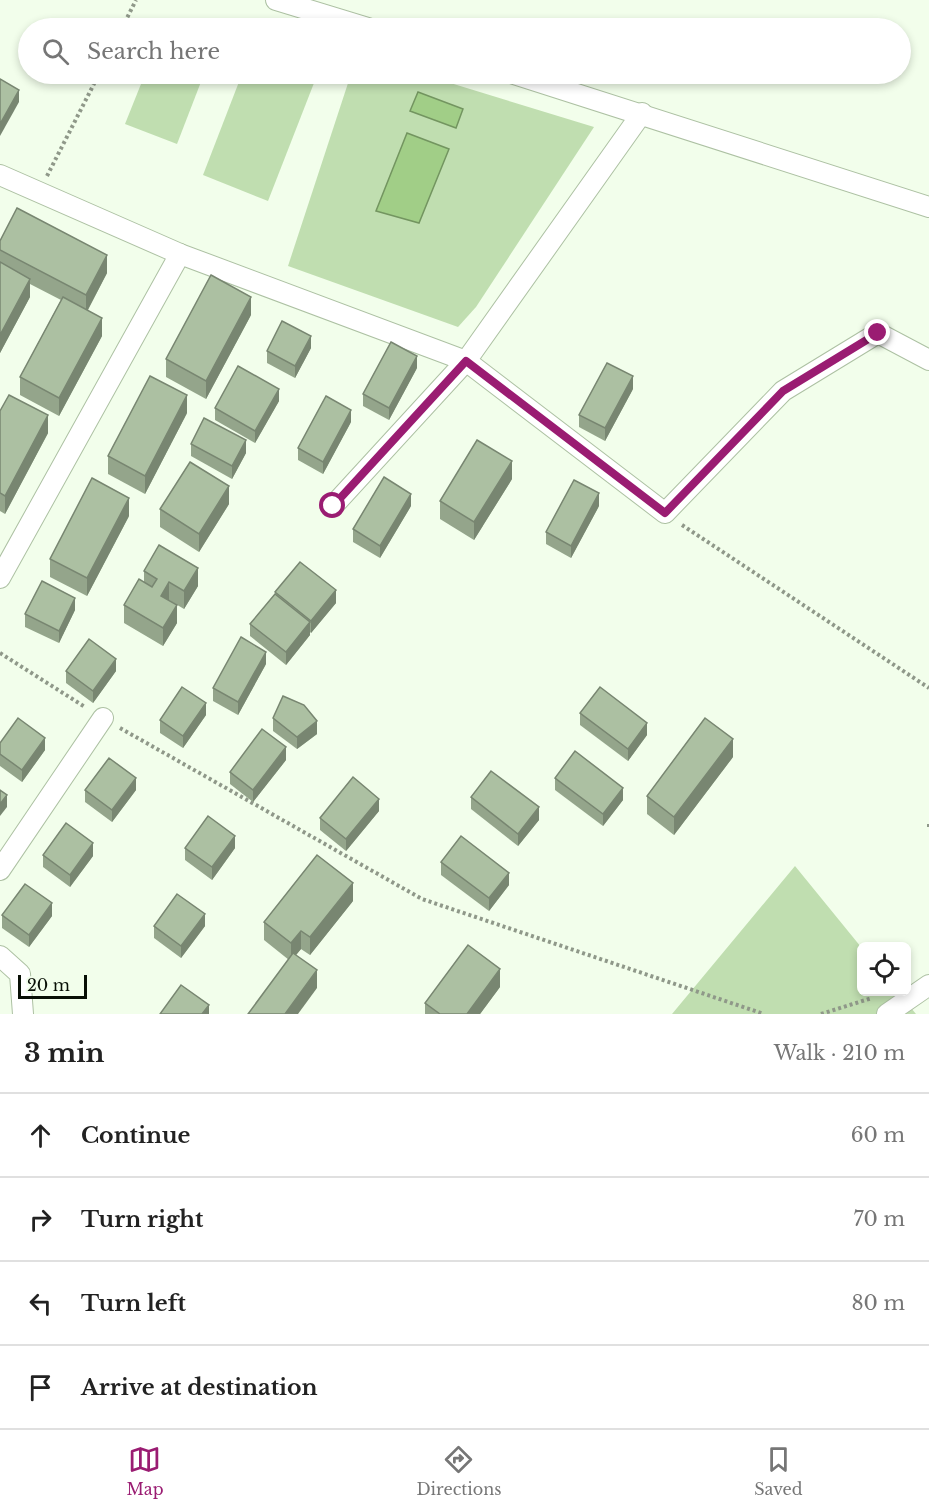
<!DOCTYPE html>
<html lang="en">
<head>
<meta charset="utf-8">
<style>
  body { margin:0; font-family:"Libre Baskerville",serif; background:#f6f6f6; color:#222 }
  .controls { position:absolute; right:18px; bottom:18px; display:grid; overflow:hidden; border-radius:9px; box-shadow:0 3px 9px #0003 }
  .controls button { width:54px; height:54px; display:grid; place-items:center; padding:0; border:0; border-bottom:2px solid #e0e0e0; background:#fff; color:#222; font:30px sans-serif }
  .scale { position:absolute; left:18px; bottom:15px; width:69px; box-sizing:border-box; padding-left:6px; border:3px solid #080f05; border-top:0; font-size:16px; line-height:21px; white-space:nowrap; color:#080f05; -webkit-text-stroke:4px #f2feeb; paint-order:stroke }
  .stop { position:absolute; width:18px; height:18px; margin:-14px; border:4px solid #9a1c72; border-radius:50%; background:#fff }
  .stop.end { background:#9a1c72; border-color:#fff; box-shadow:0 2px 6px #0008 }
  .list { margin:0; padding:0; list-style:none }
  h2 { display:flex; justify-content:space-between; align-items:center; height:78px; margin:0; padding:0 24px; font-size:26px }
  h2 small { font-size:20px; font-weight:400; color:#767676 }
  .list li { display:grid; grid-template-columns:39px 1fr auto; gap:18px; align-items:center; box-sizing:border-box; height:84px; padding:0 24px; border-top:2px solid #e0e0e0 }
  .list b { display:block; font-size:22px; white-space:nowrap }
  .list em { font-size:20px; font-style:normal; color:#767676 }
  .icon { flex:none; width:33px; height:33px; fill:none; stroke:currentColor; stroke-width:2; stroke-linecap:round; stroke-linejoin:round }
  .map { position:relative; flex:none; width:929px; height:1014px; overflow:hidden }
  .search { position:absolute; background:#fff; box-shadow:0 3px 9px #0003; left:18px; right:18px; top:18px; height:66px; display:flex; align-items:center; gap:15px; box-sizing:border-box; padding:0 21px; border-radius:33px; color:#767676; font-size:22px }
  .sheet { height:414px; background:#fff }
  nav { display:flex; justify-content:space-around; align-items:center; box-sizing:border-box; height:84px; border-top:2px solid #e0e0e0; background:#fff; font-size:16px; color:#767676 }
  nav a { display:grid; justify-items:center; gap:3px }
  nav .on { color:#9a1c72 }
  .map>svg:first-child { display:block }
  .green { fill:#c0deb0 }
  .water { fill:#a1ce87; stroke:#739560; stroke-width:1.5 }
  .lines { fill:none; stroke-linecap:round; stroke-linejoin:round }
  .street-casing { stroke:#adc1a3; stroke-width:22 }
  .path { stroke:#8f9889; stroke-width:4; stroke-dasharray:3 3; stroke-linecap:butt }
  .street { stroke:#fff; stroke-width:20 }
  .wall { fill:#94a58b }
  .shaded-wall { fill:#788671 }
  .building { fill:#acc0a2; stroke:#788671; stroke-width:1.5 }
  .route { stroke:#9a1c72; stroke-width:8 }
</style>
</head>
<body>
<div class="map">
<svg width="929" height="1014" viewBox="0 0 929 1014">
  <rect width="100%" height="100%" fill="#f2feeb"/>
  <g class="green">
    <path d="M145,74h59l-27,70 -52,-20z"/>
    <path d="M242,74h47l25,9 -46,118 -65,-26z"/>
    <path d="M351,74h70l173,53 -118,180 -18,20 -170,-61z"/>
    <path d="M795,866l66,81 1,45h36l18,22h-244z"/>
  </g>
  <g class="water">
    <path d="M418,92l45,17 -7,19 -46,-17z"/>
    <path d="M407,133l42,16 -30,74 -43,-12z"/>
  </g>
  <g class="lines">
    <g class="street-casing">
      <g id="street">
        <path d="M276,0l92,28"/>
        <path d="M514,74l415,133"/>
        <path d="M642,113l-176,248 199,152 118,-122 95,-58 51,27"/>
        <path d="M0,175l180,79 286,107 -133,145"/>
        <path d="M0,578l180,-324"/>
        <path d="M0,870l103,-152"/>
        <path d="M0,956l20,18 3,40"/>
        <path d="M887,1014l42,-29"/>
      </g>
    </g>
    <g class="path">
      <path d="M122,28l14,-28"/>
      <path d="M47,176l52,-102"/>
      <path d="M682,525l247,163"/>
      <path d="M0,653l85,54"/>
      <path d="M120,728l302,171 342,115"/>
      <path d="M929,824v5"/>
      <path d="M821,1014l51,-16"/>
    </g>
    <use href="#street" class="street"/>
  </g>
  <g class="wall">
    <path d="M0,241l107,32 -19,37 14,26 -43,80 -39,-21v-18l41,-77 -31,-16v13l-30,56z"/>
    <path d="M251,315l-45,84 -40,-22v-18z"/>
    <path d="M311,348l-16,30 -28,-15v-12z"/>
    <path d="M417,368l-28,52 -26,-14v-12z"/>
    <path d="M633,389l-28,52 -26,-14v-12z"/>
    <path d="M279,401l-24,42 -40,-23v-12z"/>
    <path d="M0,411l48,22 -43,81 -5,-3z"/>
    <path d="M187,413l-42,81 -37,-20v-18z"/>
    <path d="M351,422l-28,52 -25,-14v-12z"/>
    <path d="M191,444l55,9 -14,26 -41,-23z"/>
    <path d="M512,479l-38,61 -34,-21v-18z"/>
    <path d="M229,504l-30,48 -39,-25v-18z"/>
    <path d="M411,506l-31,52 -27,-16v-13z"/>
    <path d="M599,506l-28,52 -25,-14v-12z"/>
    <path d="M129,516l-42,80 -37,-19v-18z"/>
    <path d="M144,571l54,15 -14,23 -15,-9v1l8,22 -14,23 -39,-23v-18l20,-23z"/>
    <path d="M275,592l61,11 -25,30 -1,-1v3l-24,30 -36,-29v-12l25,-30z"/>
    <path d="M75,610l-16,33 -34,-16v-13z"/>
    <path d="M266,664l-28,51 -25,-14v-13z"/>
    <path d="M66,671h50l-23,32 -27,-20z"/>
    <path d="M580,713l67,22 -19,26 -48,-36z"/>
    <path d="M206,715l-23,33 -23,-15v-13z"/>
    <path d="M273,718l44,16 -20,15 -24,-18z"/>
    <path d="M0,743l45,7 -23,32 -22,-16z"/>
    <path d="M733,757l-59,78 -27,-21v-18z"/>
    <path d="M286,760l-33,42 -23,-18v-12z"/>
    <path d="M555,778l68,22 -20,26 -48,-36z"/>
    <path d="M85,790h51l-24,32 -27,-20z"/>
    <path d="M471,797l68,23 -21,26 -47,-37z"/>
    <path d="M379,811l-33,40 -26,-21v-12z"/>
    <path d="M185,848h50l-23,32 -27,-20z"/>
    <path d="M43,855l50,1 -23,31 -27,-20z"/>
    <path d="M441,862l68,23 -20,26 -48,-36z"/>
    <path d="M353,901l-43,54 -9,-6 -5,6 21,33 -28,-28 -25,-20v-18z"/>
    <path d="M2,915l50,1 -23,31 -27,-19z"/>
    <path d="M154,926h51l-24,32 -27,-20z"/>
    <path d="M500,987l-20,27h-55v-11z"/>
  </g>
  <g class="shaded-wall">
    <path d="M19,90v12l-19,34v-12z"/>
    <path d="M107,255v18l-21,40v-18z"/>
    <path d="M30,279v18l-30,56v-18z"/>
    <path d="M251,297v18l-45,84v-18z"/>
    <path d="M102,318v18l-43,80v-18z"/>
    <path d="M311,336v12l-16,30v-12z"/>
    <path d="M417,356v12l-28,52v-12z"/>
    <path d="M633,376v13l-28,52v-13z"/>
    <path d="M279,389v12l-24,42v-12z"/>
    <path d="M187,395v18l-42,81v-18z"/>
    <path d="M351,410v12l-28,52v-12z"/>
    <path d="M48,415v18l-43,81v-18z"/>
    <path d="M246,440v13l-14,26v-13z"/>
    <path d="M512,461v18l-38,61v-18z"/>
    <path d="M229,486v18l-30,48v-18z"/>
    <path d="M599,493v13l-28,52v-12z"/>
    <path d="M411,494v12l-31,52v-12z"/>
    <path d="M129,498v18l-42,80v-18z"/>
    <path d="M198,568v18l-14,23v-18z"/>
    <path d="M169,582v18l-8,14v-18z"/>
    <path d="M336,590v13l-25,30v-12z"/>
    <path d="M75,598v12l-16,33v-12z"/>
    <path d="M177,605v18l-14,23v-18z"/>
    <path d="M310,622v13l-24,30v-13z"/>
    <path d="M266,652v12l-28,51v-13z"/>
    <path d="M116,659v12l-23,32v-12z"/>
    <path d="M206,703v12l-23,33v-12z"/>
    <path d="M317,721v13l-20,15v-12z"/>
    <path d="M647,723v12l-19,26v-12z"/>
    <path d="M45,738v12l-23,32v-12z"/>
    <path d="M733,739v18l-59,78v-18z"/>
    <path d="M286,747v13l-33,42v-12z"/>
    <path d="M136,778v12l-24,32v-12z"/>
    <path d="M623,788v12l-20,26v-12z"/>
    <path d="M7,795v12l-7,9v-12z"/>
    <path d="M379,799v12l-33,40v-12z"/>
    <path d="M539,807v13l-21,26v-12z"/>
    <path d="M235,836v12l-23,32v-13z"/>
    <path d="M93,843v13l-23,31v-12z"/>
    <path d="M509,873v12l-20,26v-13z"/>
    <path d="M353,883v18l-43,54v-18z"/>
    <path d="M52,903v13l-23,31v-12z"/>
    <path d="M205,914v12l-24,32v-12z"/>
    <path d="M301,931v18l-10,12v-18z"/>
    <path d="M500,969v18l-20,27h-13z"/>
    <path d="M317,970v18l-19,26h-13z"/>
    <path d="M209,1005v9h-7z"/>
  </g>
  <g class="building">
    <path d="M0,79l19,11 -19,34z"/>
    <path d="M17,208l90,47 -21,40 -86,-45v-9z"/>
    <path d="M0,262l30,17 -30,56z"/>
    <path d="M211,275l40,22 -45,84 -40,-22z"/>
    <path d="M63,297l39,21 -43,80 -39,-21z"/>
    <path d="M282,321l29,15 -16,30 -28,-15z"/>
    <path d="M391,342l26,14 -28,52 -26,-14z"/>
    <path d="M607,363l26,13 -28,52 -26,-13z"/>
    <path d="M238,366l41,23 -24,42 -40,-23z"/>
    <path d="M150,376l37,19 -42,81 -37,-20z"/>
    <path d="M9,395l39,20 -43,81 -5,-3v-82z"/>
    <path d="M326,396l25,14 -28,52 -25,-14z"/>
    <path d="M204,418l42,22 -14,26 -41,-22z"/>
    <path d="M477,440l35,21 -38,61 -34,-21z"/>
    <path d="M190,462l39,24 -30,48 -39,-25z"/>
    <path d="M384,477l27,17 -31,52 -27,-17z"/>
    <path d="M92,478l37,20 -42,80 -37,-19z"/>
    <path d="M574,480l25,13 -28,53 -25,-14z"/>
    <path d="M159,545l39,23 -14,23 -15,-9 -8,14 16,9 -14,23 -39,-23 15,-26 13,8 5,-8 -13,-8z"/>
    <path d="M300,562l36,28 -25,31 -36,-29z"/>
    <path d="M42,581l33,17 -16,33 -34,-17z"/>
    <path d="M275,594l35,28 -24,30 -36,-28z"/>
    <path d="M241,637l25,15 -28,50 -25,-14z"/>
    <path d="M89,639l27,20 -23,32 -27,-20z"/>
    <path d="M182,687l24,16 -23,33 -23,-16z"/>
    <path d="M600,687l47,36 -19,26 -48,-36z"/>
    <path d="M283,696l21,9 13,16 -20,16 -24,-19z"/>
    <path d="M18,718l27,20 -23,32 -22,-16v-11z"/>
    <path d="M705,718l28,21 -59,78 -27,-21z"/>
    <path d="M262,729l24,18 -33,43 -23,-18z"/>
    <path d="M575,751l48,37 -20,26 -48,-36z"/>
    <path d="M109,758l27,20 -24,32 -27,-20z"/>
    <path d="M491,771l48,36 -21,27 -47,-37z"/>
    <path d="M353,777l26,22 -33,40 -26,-21z"/>
    <path d="M0,790l7,5 -7,9z"/>
    <path d="M208,816l27,20 -23,31 -27,-19z"/>
    <path d="M66,823l27,20 -23,32 -27,-20z"/>
    <path d="M461,836l48,37 -20,25 -48,-36z"/>
    <path d="M317,855l36,28 -43,54 -9,-6 -10,12 -27,-21z"/>
    <path d="M25,884l27,19 -23,32 -27,-20z"/>
    <path d="M177,894l28,20 -24,32 -27,-20z"/>
    <path d="M468,945l32,24 -33,45h-27l-15,-11z"/>
    <path d="M293,953l24,17 -32,44h-37z"/>
    <path d="M181,985l28,20 -7,9h-42z"/>
  </g>
  <g class="lines">
    <path class="route" d="M333,506l133,-145 199,152 118,-122 95,-58"/>
  </g>
</svg>
<div class="controls">
<button><svg class="icon" aria-label="locate" viewBox="0 0 24 24"><circle cx="12" cy="12" r="6"/><path d="M12 2v4M12 18v4M2 12h4M18 12h4"/></svg></button>
</div>
<div class="scale">20 m</div>
<div class="stop" style="left:333px;top:506px"></div>
<div class="stop end" style="left:878px;top:333px"></div>
<div class="search"><svg class="icon" aria-label="search" viewBox="0 0 24 24"><circle cx="10" cy="10" r="6"/><path d="M15 15l6 6"/></svg>Search here</div>
</div>
<section class="sheet">
<h2>3 min<small>Walk · 210 m</small></h2>
<ul class="list">
<li><svg class="icon" aria-label="ahead" viewBox="0 0 24 24"><path d="M12 20V5M6 11l6-6 6 6"/></svg><div><b>Continue</b></div><em>60 m</em></li>
<li><svg class="icon" aria-label="right" viewBox="0 0 24 24"><path d="M7 20v-9h11M14 6l5 5-5 5"/></svg><div><b>Turn right</b></div><em>70 m</em></li>
<li><svg class="icon" aria-label="left" viewBox="0 0 24 24"><path d="M17 20v-9H6M10 6l-5 5 5 5"/></svg><div><b>Turn left</b></div><em>80 m</em></li>
<li><svg class="icon" aria-label="arrive" viewBox="0 0 24 24"><path d="M6 21V4h12l-3 4 3 4H6"/></svg><div><b>Arrive at destination</b></div></li>
</ul>
</section>
<nav>
<a class="on"><svg class="icon" aria-label="map" viewBox="0 0 24 24"><path d="M3 6l6-2 6 2 6-2v14l-6 2-6-2-6 2zM9 4v14M15 6v14"/></svg>Map</a>
<a><svg class="icon" aria-label="directions" viewBox="0 0 24 24"><path d="M12 3l9 9-9 9-9-9zM9 14v-3h6M13 9l2 2-2 2"/></svg>Directions</a>
<a><svg class="icon" aria-label="saved" viewBox="0 0 24 24"><path d="M7 4h10v16l-5-4-5 4z"/></svg>Saved</a>
</nav>
</body>
</html>
